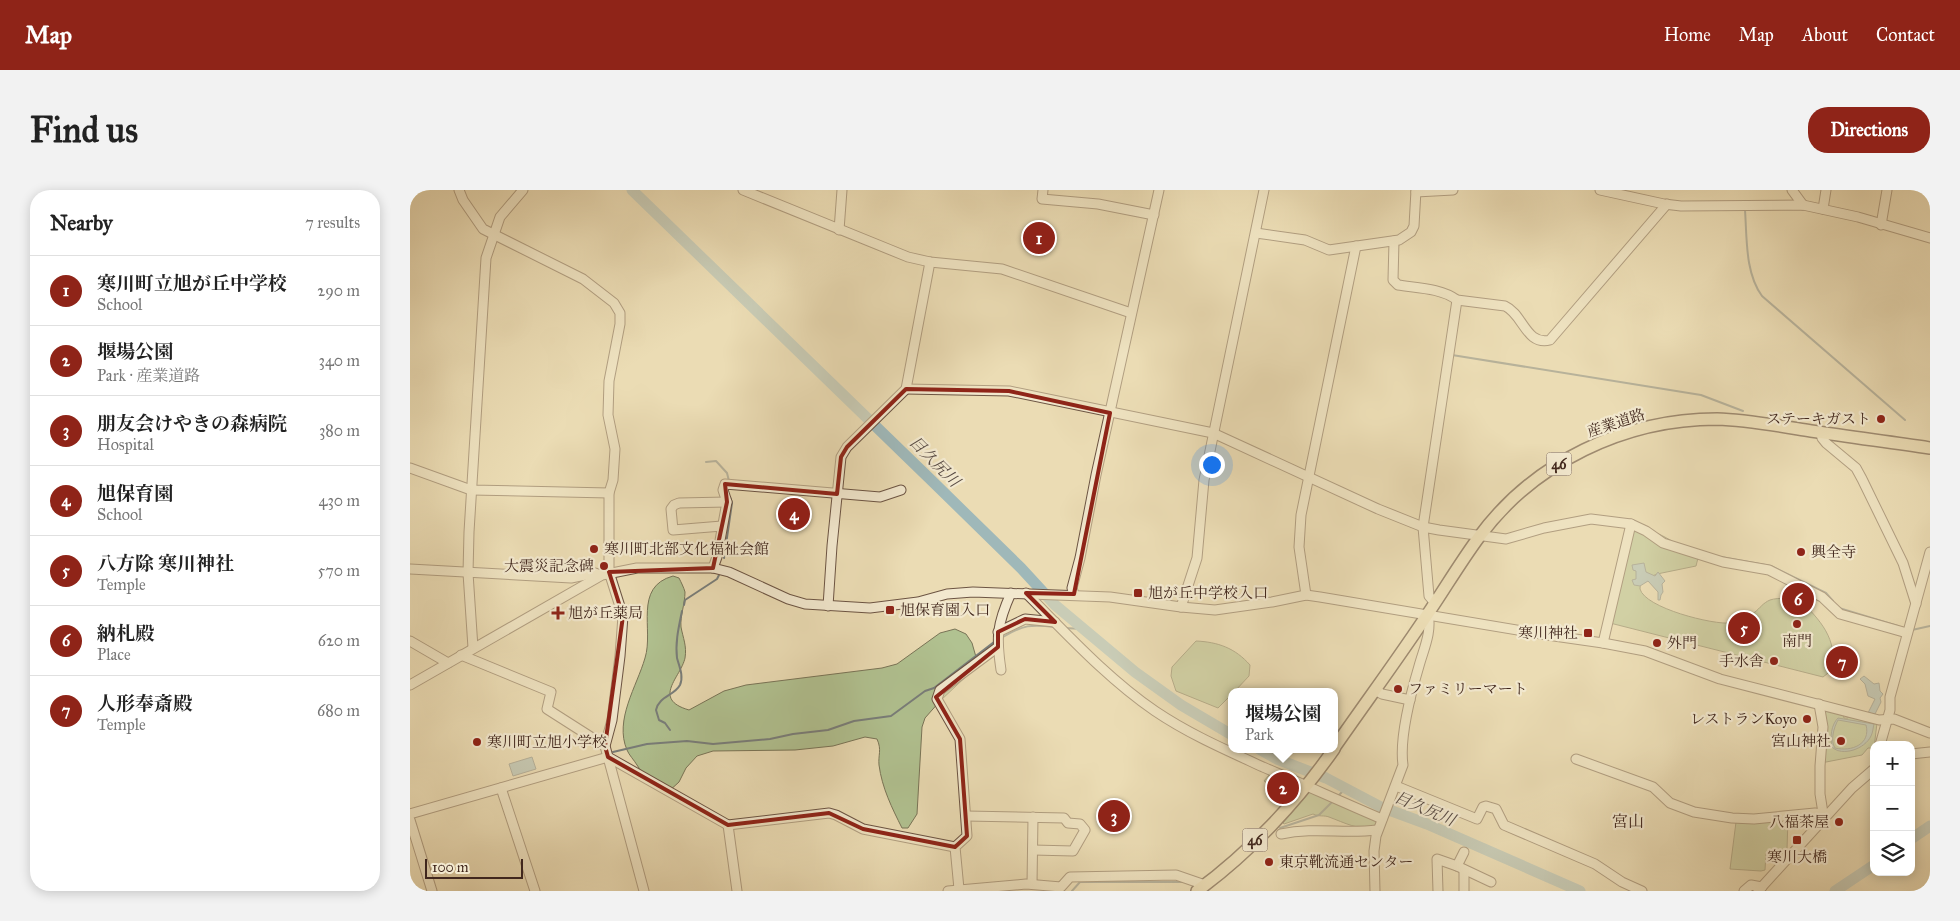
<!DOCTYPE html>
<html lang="en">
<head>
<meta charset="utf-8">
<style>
  body { margin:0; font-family:"IM FELL Great Primer","Noto Serif JP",serif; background:#f2f2f2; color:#222 }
  .controls { position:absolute; right:15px; bottom:15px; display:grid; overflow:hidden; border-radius:10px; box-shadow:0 2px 12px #0003 }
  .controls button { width:45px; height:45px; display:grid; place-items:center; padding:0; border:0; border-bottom:1px solid #e0e0e0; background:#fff; color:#222; font:25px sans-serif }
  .scale { position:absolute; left:15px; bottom:12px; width:98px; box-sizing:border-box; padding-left:5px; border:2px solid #41271d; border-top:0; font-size:14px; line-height:18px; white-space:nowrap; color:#41271d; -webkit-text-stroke:4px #f2e8ce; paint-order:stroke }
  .you { position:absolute; left:801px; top:274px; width:18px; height:18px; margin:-12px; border:4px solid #fff; border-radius:50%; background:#1a73e8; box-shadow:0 0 0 8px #1a73e833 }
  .badge { display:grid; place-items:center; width:32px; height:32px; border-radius:50%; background:#8f2418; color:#fff; font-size:16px; font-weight:700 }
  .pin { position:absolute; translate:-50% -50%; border:2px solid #fff; box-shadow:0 1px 5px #0006 }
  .popup { position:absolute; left:818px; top:498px; width:110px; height:65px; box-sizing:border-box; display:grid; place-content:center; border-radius:10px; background:#fff; filter:drop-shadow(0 1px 4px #0005); font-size:16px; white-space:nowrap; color:#767676 }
  .popup b { font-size:19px; color:#222 }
  .popup::after { content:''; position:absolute; left:50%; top:100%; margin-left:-10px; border:10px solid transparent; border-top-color:#fff }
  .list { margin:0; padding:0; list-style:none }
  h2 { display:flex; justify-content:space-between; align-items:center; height:65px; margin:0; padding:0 20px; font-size:21px }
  h2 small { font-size:16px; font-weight:400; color:#767676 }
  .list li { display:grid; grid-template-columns:32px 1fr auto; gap:15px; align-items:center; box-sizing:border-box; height:70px; padding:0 20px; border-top:1px solid #e0e0e0 }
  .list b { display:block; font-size:19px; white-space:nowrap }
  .list p { margin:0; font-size:16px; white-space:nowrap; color:#767676 }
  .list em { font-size:16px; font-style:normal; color:#767676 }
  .icon { flex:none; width:28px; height:28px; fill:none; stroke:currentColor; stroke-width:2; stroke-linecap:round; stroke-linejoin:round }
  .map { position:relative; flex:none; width:1520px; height:701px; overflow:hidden; border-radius:20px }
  header { display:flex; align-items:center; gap:30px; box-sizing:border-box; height:70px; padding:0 25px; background:#8f2418; color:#fff }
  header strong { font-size:24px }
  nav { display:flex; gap:28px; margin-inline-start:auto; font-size:18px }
  .intro { display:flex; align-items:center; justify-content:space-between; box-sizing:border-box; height:120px; padding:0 30px }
  h1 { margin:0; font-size:35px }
  .button { padding:12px 22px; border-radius:20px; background:#8f2418; color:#fff; font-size:18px; font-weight:700 }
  main { display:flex; gap:30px; padding:0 30px }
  aside { flex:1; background:#fff; border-radius:20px; box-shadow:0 2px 12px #0003 }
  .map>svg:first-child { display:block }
  .green { fill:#b1c291; stroke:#797457 }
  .water { fill:#9fb8b9; stroke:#797e7b; fill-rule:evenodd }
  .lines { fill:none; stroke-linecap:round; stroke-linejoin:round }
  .stream { stroke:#797e7b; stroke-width:2 }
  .river { stroke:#9fb8b9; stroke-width:11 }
  .minor-casing { stroke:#6c5443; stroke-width:11 }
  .major-casing { stroke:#41271d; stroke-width:14 }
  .minor { stroke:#f2e8ce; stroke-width:9 }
  .major { stroke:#ebdcb4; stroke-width:11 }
  .marked { fill:none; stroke:#8f2418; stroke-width:4; stroke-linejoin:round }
  .poi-dot { fill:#8f2418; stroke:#f2e8ce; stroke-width:2 }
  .labels { text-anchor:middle; stroke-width:4.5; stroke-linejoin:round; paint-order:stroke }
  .shield { fill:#f2e8ce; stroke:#766152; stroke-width:1 }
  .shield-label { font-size:14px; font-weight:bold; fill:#41271d }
  .poi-label { font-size:15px; fill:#41271d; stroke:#f2e8ce; text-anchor:start }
  .street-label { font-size:15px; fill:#41271d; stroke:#f2e8ce }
  .water-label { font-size:16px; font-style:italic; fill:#584b44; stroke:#f2e8ce }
  .neighbourhood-label { font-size:16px; fill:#41271d; stroke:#f2e8ce }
</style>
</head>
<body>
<header>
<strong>Map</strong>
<nav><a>Home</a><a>Map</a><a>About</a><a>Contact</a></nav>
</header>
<div class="intro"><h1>Find us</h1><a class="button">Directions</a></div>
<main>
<aside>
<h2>Nearby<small>7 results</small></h2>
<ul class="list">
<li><span class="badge">1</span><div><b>寒川町立旭が丘中学校</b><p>School</p></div><em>290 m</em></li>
<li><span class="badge">2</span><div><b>堰場公園</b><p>Park · 産業道路</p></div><em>340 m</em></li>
<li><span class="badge">3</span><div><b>朋友会けやきの森病院</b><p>Hospital</p></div><em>380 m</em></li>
<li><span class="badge">4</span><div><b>旭保育園</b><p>School</p></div><em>430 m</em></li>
<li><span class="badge">5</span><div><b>八方除 寒川神社</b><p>Temple</p></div><em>570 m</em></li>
<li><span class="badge">6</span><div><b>納札殿</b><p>Place</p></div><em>620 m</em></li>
<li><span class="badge">7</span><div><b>人形奉斎殿</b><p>Temple</p></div><em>680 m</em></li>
</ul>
</aside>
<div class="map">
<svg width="1520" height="701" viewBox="0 0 1520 701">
  <rect width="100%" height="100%" fill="#ebdcb4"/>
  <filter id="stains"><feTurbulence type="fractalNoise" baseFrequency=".004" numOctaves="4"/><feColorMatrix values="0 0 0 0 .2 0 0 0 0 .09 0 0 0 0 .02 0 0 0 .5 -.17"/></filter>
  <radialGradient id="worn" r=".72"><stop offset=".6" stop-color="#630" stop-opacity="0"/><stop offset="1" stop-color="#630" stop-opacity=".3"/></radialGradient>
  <g class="green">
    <path d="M1223,337c23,1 45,18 65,31l-2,8 -39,8 -16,7c0,2 -1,5 -1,8 5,19 73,36 91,34 2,-1 22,-9 24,-11 5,-4 8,-9 15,-12 9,-3 21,-1 30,0 20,20 38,39 32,70l-9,7 -213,-54z"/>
    <path d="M263,386l6,2c2,4 5,10 6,14 0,12 -5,24 -4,35 2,11 6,19 4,31 -4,19 -34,41 4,52l35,-19 22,-6 136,-17 15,-4 43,-31 15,-4 11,5 6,9 4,14 -3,13 -33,31 -15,17 -3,9 -5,87 -9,14h-6c-10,-20 -20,-40 -23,-63 -1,-10 3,-15 -2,-26l-12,-2 -32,9 -38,4 -82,1 -16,5 -11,12 -7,14 -11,10c-20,-8 -19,-9 -31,-27 -3,-5 -8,-10 -10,-15 -13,-30 10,-64 18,-92 9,-28 -12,-71 28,-82z"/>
    <path d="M786,451c22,1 39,7 54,24l-1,11 -15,16h-2v2l-14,14 -42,-17 -5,-15 1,-9z"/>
    <path d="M1413,518l20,6 1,4h4l1,-3 28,8 -3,25h-6l-6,7 -41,8z"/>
    <path d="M859,585l26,9 -12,14 -5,-3 3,-4 -17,-10z"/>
    <path d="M899,602l70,29 -4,7c-17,2 -30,-5 -46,-11 -5,-2 -10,0 -16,-3l-29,10 -1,-1z"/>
    <path d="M1378,629l-1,30 -5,5 -16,-1 -1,17 -4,1 -31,-2 6,-47z"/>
  </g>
  <g class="water">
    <path d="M1234,373l2,9 9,4 3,-4 7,9 -3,3 1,8 -2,3 -1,5h-2v-8l-10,-11 -8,5 -6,-1 -2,-5 4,-1v-8l-3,-1 -1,-5z"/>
    <path d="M1454,486l10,8 5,-1 1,8 3,3 -3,4 1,4 -6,12 -7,-1 7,-14 -7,-3 -3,-12 -5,-5z"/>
    <path d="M1428,528l36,6c-1,4 -1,8 -3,12 -6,13 -29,21 -39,11 -2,-10 -1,-22 6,-29zM1428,530l28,5c5,19 -14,27 -31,23 -5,-7 -1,-21 3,-28z"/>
    <path d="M122,567l4,12 -23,7 -4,-12z"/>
  </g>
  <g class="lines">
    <g class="stream">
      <path d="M1335,20c2,28 0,63 17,86l143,124"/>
      <path d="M1042,165l249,40 42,16"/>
      <path d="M296,272l10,-1 11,12 2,8"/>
      <path d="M1311,367l50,9 55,27 7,8"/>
      <path d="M314,368l8,-55 -2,-6"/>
      <path d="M274,415l1,-5 32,-21 2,-4"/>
      <path d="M1429,418l59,18"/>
      <path d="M654,438l20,1"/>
      <path d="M1502,440l18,-4"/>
      <path d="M593,447c20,-12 28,-13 52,-10"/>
      <path d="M260,540l-5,-7 -6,-3 -3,-10c3,-14 18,-14 24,-25 4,-9 -1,-19 -3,-27 -2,-16 2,-32 5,-47"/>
      <path d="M203,562l34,-8 40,-3 26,3 57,-5 23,-5 35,-4 26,-9 37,-5 34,-25 9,-3 60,-46"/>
      <path d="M928,606l8,-8"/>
      <path d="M870,638l39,-13 14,-14"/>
      <path d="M662,701l8,-9h103"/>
    </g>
    <g class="river">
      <path d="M222,0l296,287 93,91 34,37 80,67 46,33 51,30"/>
      <path d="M849,559l18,10 49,19 55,29 46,17 153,67"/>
      <path d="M1501,649l19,-13"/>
      <path d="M1425,701l39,-26"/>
    </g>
    <g class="minor-casing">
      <g id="minor">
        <path d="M49,0l4,10 20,29 100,50 31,24 6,10v11l-11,57 -1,34 7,34 -2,31 -4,13v79l14,44 -3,40 -8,64 -7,26 39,145"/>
        <path d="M333,0l165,67 22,5 72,7 129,44"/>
        <path d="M633,0l-1,9 56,5 56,11"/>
        <path d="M1190,0l64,14 17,2 122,-1 55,12 72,21"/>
        <path d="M1382,0l11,15"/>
        <path d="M1006,2l37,-2"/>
        <path d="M1413,19l3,-19"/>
        <path d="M1471,35l6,-35"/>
        <path d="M429,40l3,-40"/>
        <path d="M846,43l49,7 24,10 70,-10 12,-8 3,-6 2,-36"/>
        <path d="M984,51l-1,39 5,5c19,3 43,3 59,15l48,6c18,8 21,40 45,34l117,-136"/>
        <path d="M496,199l103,2 204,42 165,76 45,18 16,3 67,9 38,-11 47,-9 40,5 15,7 17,12 60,19 46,8 53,27 18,17 67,19"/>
        <path d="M1411,243l1,5 4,5 30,25 6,11 41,84 13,41"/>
        <path d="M0,278l61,22 138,3"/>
        <path d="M312,336l-49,4 -2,-21 3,-4 5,-2 48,-1"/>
        <path d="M303,378l4,-11 10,-55 -4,-12 2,-6 155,13 21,-7"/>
        <path d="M0,379l161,9 24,-5 6,2"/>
        <path d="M616,403c41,41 81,85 129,118 34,23 71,39 108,56 40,17 79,35 119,52"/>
        <path d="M664,404l-2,-6 8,-30 16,-83 63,-285"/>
        <path d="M896,405l-7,-48 2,-32 55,-269"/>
        <path d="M1025,413l-6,-7 -6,-69 34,-227"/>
        <path d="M418,416l4,-60 9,-89 6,-10 59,-58 24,-127"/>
        <path d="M771,417l16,-49 7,-78 60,-290"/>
        <path d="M588,442l27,-13 30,3"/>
        <path d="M0,451l38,22"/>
        <path d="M1193,453l28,-119"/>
        <path d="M63,458l-5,-75 1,-41 17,-274 14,-41 23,-27"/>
        <path d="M51,465l90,37 -4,17 58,37"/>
        <path d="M591,480c-5,-33 -4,-46 10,-77"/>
        <path d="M0,495l192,-110 35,-7h76l16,4 59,27 17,5 65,4 48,-6 29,-8 26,-2 137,5 71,10 34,3 57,-8 34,-7 14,2 227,38 56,8 42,8 75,28 159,41 15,-1 36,14"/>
        <path d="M965,500l7,4 28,6"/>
        <path d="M1409,514l4,23 -3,39v28l3,19"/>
        <path d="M1470,555l10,-35v-13l40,-145"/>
        <path d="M1501,564l19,-2"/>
        <path d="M1166,569l77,28 17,16 24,9 38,6 22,1 61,-6 11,2"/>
        <path d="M986,596l81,33 6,-12 3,-1 10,3 8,16 91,39 27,18 20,9"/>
        <path d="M91,598l34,103"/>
        <path d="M0,624l198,-57 120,68 101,-12 7,2 27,14 92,18"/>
        <path d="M556,626l98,2 4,5 12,1 5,6 -12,21 -40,-1"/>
        <path d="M0,630l22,71"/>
        <path d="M318,635l9,66"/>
        <path d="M871,644c34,-7 63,0 96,-4"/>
        <path d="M1047,676l7,-14"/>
        <path d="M1054,680v21"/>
        <path d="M622,694l1,-67"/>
        <path d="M549,699l-4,-42 12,-11 -7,-97 -23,-40 3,-9 58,-43"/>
        <path d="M538,701l78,-7 35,3 9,-10 106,-2 29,10"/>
        <path d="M965,701l-1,-40 2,-15 27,-71c-4,-28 8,-72 16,-99 5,-18 13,-34 9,-53"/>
        <path d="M1028,701l-1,-32 20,7 34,16"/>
        <path d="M1334,701l7,-6 11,2"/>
        <path d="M1348,701l94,-103 22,-19"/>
      </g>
    </g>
    <g class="major-casing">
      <g id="major">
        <path d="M924,558c32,-46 66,-92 97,-139 16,-24 31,-49 48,-72 55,-75 146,-118 238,-118 31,1 63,7 94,12 39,6 79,11 119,17"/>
        <path d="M787,701c52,-38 100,-89 137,-142"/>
      </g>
    </g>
    <use href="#minor" class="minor"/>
    <use href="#major" class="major"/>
  </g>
  <path d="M0 0H1520V701H0ZM496,199l103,2 101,22 -36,181 -48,-1 29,29 -30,-3 -27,13v15l-62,50 24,42 7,97 -12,11 -92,-18 -34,-16 -101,12 -120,-68 -3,-11 18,-130 -14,-44 104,-4 14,-66 -2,-18 112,10 4,-37 6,-10z" fill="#ebdcb4" fill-opacity=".55" fill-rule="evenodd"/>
  <path class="marked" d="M496,199l103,2 101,22 -36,181 -48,-1 29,29 -30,-3 -27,13v15l-62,50 24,42 7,97 -12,11 -92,-18 -34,-16 -101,12 -120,-68 -3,-11 18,-130 -14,-44 104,-4 14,-66 -2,-18 112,10 4,-37 6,-10z"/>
  <g class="poi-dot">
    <circle cx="1471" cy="229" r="5"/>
    <circle cx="184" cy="359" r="5"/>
    <circle cx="1391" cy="362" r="5"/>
    <circle cx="194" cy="376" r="5"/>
    <rect x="723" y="398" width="10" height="10" rx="2.5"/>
    <rect x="475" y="415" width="10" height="10" rx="2.5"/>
    <path d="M145.5 415.5h5v5h5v5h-5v5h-5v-5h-5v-5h5z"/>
    <circle cx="1387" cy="434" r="5"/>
    <rect x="1173" y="438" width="10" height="10" rx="2.5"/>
    <circle cx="1247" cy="453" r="5"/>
    <circle cx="1364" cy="471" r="5"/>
    <circle cx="988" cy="499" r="5"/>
    <circle cx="1397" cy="529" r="5"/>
    <circle cx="1431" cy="551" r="5"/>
    <circle cx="67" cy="552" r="5"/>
    <circle cx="1429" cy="632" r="5"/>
    <rect x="1382" y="645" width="10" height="10" rx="2.5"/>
    <circle cx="859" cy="672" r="5"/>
  </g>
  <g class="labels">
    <g class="shield">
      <rect x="1136.5" y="262.5" width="25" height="23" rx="4"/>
      <rect x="832.5" y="638.5" width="25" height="23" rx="4"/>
    </g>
    <g class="shield-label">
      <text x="1149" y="279">46</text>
      <text x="845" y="655">46</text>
    </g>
    <g class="poi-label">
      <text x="1461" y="234" text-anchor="end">ステーキガスト</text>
      <text x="194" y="364">寒川町北部文化福祉会館</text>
      <text x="1401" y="367">興全寺</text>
      <text x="184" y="381" text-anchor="end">大震災記念碑</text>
      <text x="738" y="408">旭が丘中学校入口</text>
      <text x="490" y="425">旭保育園入口</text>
      <text x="158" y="428">旭が丘薬局</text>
      <text x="1168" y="448" text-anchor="end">寒川神社</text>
      <text x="1387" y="456" text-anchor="middle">南門</text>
      <text x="1257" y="458">外門</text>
      <text x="1354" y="476" text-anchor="end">手水舎</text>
      <text x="998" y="504">ファミリーマート</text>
      <text x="1387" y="534" text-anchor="end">レストランKoyo</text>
      <text x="1421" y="556" text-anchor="end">宮山神社</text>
      <text x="77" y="557">寒川町立旭小学校</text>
      <text x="1419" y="637" text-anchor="end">八福茶屋</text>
      <text x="1387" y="672" text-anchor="middle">寒川大橋</text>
      <text x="869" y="677">東京靴流通センター</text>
    </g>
    <g class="street-label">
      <text transform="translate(1206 233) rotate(-18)" y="5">産業道路</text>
    </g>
    <g class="water-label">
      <text transform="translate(525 271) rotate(45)" y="6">目久尻川</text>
      <text transform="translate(1015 618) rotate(23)" y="6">目久尻川</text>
    </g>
    <g class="neighbourhood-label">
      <text x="1218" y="637">宮山</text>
    </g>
  </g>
  <rect width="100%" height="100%" filter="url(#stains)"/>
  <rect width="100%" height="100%" fill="url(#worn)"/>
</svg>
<div class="controls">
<button>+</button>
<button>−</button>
<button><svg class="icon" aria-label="layers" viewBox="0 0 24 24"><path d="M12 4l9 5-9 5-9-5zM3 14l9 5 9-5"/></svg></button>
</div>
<div class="scale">100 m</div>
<div class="you"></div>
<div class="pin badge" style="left:629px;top:48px">1</div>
<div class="pin badge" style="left:873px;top:598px">2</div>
<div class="popup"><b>堰場公園</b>Park</div>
<div class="pin badge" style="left:704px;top:626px">3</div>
<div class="pin badge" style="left:384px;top:324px">4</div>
<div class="pin badge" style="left:1334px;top:438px">5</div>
<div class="pin badge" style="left:1388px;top:409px">6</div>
<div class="pin badge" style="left:1432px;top:472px">7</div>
</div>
</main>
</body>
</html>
